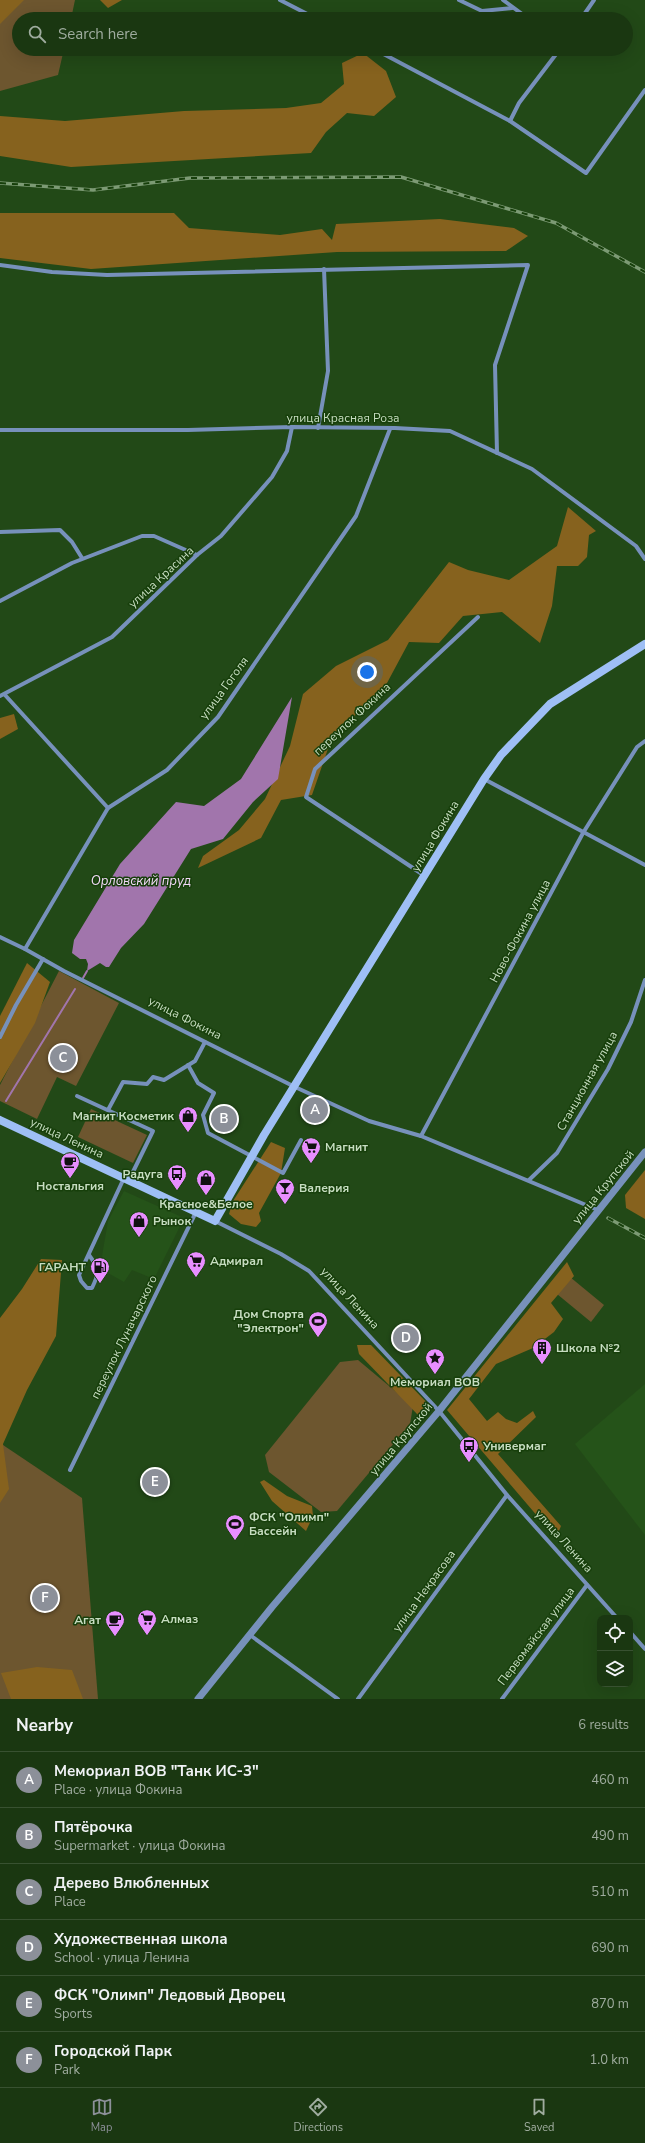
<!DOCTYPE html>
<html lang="en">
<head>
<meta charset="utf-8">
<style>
  body { margin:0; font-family:"Nunito Sans",sans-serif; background:#233f1a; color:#f1f3f6 }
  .controls { position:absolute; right:12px; bottom:12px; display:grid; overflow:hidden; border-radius:8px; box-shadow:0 4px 16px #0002 }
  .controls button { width:36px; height:36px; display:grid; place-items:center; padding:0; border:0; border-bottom:1px solid #385131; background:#1a3711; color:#f1f3f6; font:20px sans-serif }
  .you { position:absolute; left:367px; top:672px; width:14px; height:14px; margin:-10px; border:3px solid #fff; border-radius:50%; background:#1a73e8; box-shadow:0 0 0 6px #1a73e833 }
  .badge { display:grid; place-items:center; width:26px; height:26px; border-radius:50%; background:#8c9099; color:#fff; font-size:13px; font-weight:700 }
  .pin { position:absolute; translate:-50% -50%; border:2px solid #fff; box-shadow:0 1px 4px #0006 }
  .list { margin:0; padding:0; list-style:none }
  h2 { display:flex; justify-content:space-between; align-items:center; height:52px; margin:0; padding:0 16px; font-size:17px }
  h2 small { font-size:13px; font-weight:400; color:#9fac9f }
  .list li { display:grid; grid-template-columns:26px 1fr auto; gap:12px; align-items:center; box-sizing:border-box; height:56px; padding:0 16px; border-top:1px solid #385131 }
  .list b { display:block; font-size:15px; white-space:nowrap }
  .list p { margin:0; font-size:13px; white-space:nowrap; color:#9fac9f }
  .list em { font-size:13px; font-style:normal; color:#9fac9f }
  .icon { flex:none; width:22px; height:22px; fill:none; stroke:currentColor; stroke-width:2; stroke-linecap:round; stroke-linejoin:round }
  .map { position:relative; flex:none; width:645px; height:1699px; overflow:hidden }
  .search { position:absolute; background:#1a3711; box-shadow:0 4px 16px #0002; left:12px; right:12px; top:12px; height:44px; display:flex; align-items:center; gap:10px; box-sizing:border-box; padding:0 14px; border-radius:22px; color:#9fac9f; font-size:15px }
  .sheet { height:388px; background:#1a3711 }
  nav { display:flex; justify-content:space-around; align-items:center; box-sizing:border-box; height:56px; border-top:1px solid #385131; background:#1a3711; font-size:11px; color:#9fac9f }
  nav a { display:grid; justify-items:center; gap:2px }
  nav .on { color:#8c9099 }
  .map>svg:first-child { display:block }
  .built { fill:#255319 }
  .green { fill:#6d562f }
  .forest { fill:#86621e }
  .water { fill:#a175ac }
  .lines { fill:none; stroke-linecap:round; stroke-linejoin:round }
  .stream { stroke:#a175ac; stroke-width:2 }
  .minor { stroke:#7791bb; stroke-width:4 }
  .tertiary { stroke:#7791bb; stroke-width:7 }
  .secondary { stroke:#9ebff5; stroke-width:8 }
  .rail-casing { stroke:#7c9a74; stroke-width:3.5 }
  .rail { stroke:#173f0b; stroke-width:2; stroke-dasharray:6; stroke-linecap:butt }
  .labels { text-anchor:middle; stroke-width:3; stroke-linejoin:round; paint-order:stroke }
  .street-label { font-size:12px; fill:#c7ddc1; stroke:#173f0b }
  .poi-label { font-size:12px; font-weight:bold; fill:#c7ddc1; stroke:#173f0b; text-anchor:start }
  .water-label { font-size:13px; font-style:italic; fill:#f2d9f8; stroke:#173f0b }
</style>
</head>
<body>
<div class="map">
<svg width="645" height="1699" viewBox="0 0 645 1699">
  <rect width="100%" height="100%" fill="#224917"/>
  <g class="built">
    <path d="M124,1191l60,27 -30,61 -22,-9 -8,12 -16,-9 -6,-17 6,-35z"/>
    <path d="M645,1384v151l-70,-91z"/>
  </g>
  <g class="green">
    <path d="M0,0h75l-4,19h-52v30h45l-6,26 -58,16z"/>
    <path d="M59,971l60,32 -43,83 -19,-9 -20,42 -37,-18v-16z"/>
    <path d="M91,1109l56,26 -14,28 -55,-26z"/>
    <path d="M570,1277l34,28 -13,17 -34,-28z"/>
    <path d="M358,1360l55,46 -3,18 -73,87 -16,1 -52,-40 -4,-17 75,-93z"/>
    <path d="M0,1443l82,55 16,201h-98z"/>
  </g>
  <g class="forest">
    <path d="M0,0h24l-24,24z"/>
    <path d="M100,0h22l-14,8z"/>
    <path d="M363,53l23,18 10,26 -22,19 -27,-3 -21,19 -15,21 -240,14 -71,-11v-40l65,5 119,-10 102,-3 35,-5 23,-19 -2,-21z"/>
    <path d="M0,213h174l15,15 91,7 42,-6 10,11 4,-16 104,-5 74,9 14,8 -22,15 -169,1 -246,17 -91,-11z"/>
    <path d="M568,507l28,24 -7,4 -2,22 -9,9h-21l-5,40 -12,37 -38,-31 -39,4 -24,27 -30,-1 -22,41 -18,25 -23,12 -15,20 -19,55 -31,5 -20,38 -63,30 5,-12 36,-26 26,-31 25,-53 13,-52 33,-28 52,-26 61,-78 19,8 41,10 48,-34z"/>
    <path d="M14,714l4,15 -18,10v-21z"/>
    <path d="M27,963l23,19 -15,41 -35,60v-67z"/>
    <path d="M271,1142l14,6 -4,25 -22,40 2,8 -5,6 -15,-3 -12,-10 4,-13z"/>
    <path d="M645,1170v49l-19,-11 -1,-13z"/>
    <path d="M41,1259l21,1 -6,76 -29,54 -24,54 6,45 -9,14v-185l22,-29z"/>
    <path d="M567,1262l7,14 -23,27 12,16 -9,13 -21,16 -37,16 -27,35 18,22 11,-9 8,7 11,4 16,-12 3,6 -38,37 63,72 -5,12 -109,-128z"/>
    <path d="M357,1345h14l62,64 -15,6 -59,-61z"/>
    <path d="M264,1480l23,16 25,10 1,10 -7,15 -34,-30 -12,-19z"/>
    <path d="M37,1667l35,3 11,29h-72l-10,-26z"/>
  </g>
  <path class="water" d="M292,697l-14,82 -25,23 -30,37 -32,10 -47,75 -23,24 -12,19h-3l-6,-4 -13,8 1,-7 -2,-5h-6l-8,-6 2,-13 46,-76 56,-62 28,4 37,-27z"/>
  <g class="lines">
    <g class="stream">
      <path d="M83,978l4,-7"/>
      <path d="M6,1101l69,-112"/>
    </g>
    <g class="minor">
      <path d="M280,0l37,19"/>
      <path d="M459,0l23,11 30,-3"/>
      <path d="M503,0l26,19"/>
      <path d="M581,19l13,-19"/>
      <path d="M374,49l136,72 76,52 59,-83"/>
      <path d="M510,121l9,-18 41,-54"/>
      <path d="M0,265l52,7 55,3 421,-10 -33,100 2,88"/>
      <path d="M318,428l10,-57 -4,-102"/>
      <path d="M0,430h188l104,-3 103,1 55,3 82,38 104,77 9,13"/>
      <path d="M0,532l60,-2 12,12 10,16"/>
      <path d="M0,601l72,-38 70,-27h12l43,19"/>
      <path d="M5,695l103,113"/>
      <path d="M0,696l112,-59 85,-82 24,-19 51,-59 15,-26 5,-24"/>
      <path d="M484,779l161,86"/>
      <path d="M425,876l-119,-79 9,-28 163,-152"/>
      <path d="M0,937l25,12 39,22 231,116 74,34 52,15 177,74"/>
      <path d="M25,949l83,-141 59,-38 51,-53 138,-201 34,-87"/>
      <path d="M0,1037l16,-32 27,-46"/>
      <path d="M188,1065l10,18 16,10 -11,22 5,18 75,40 18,-33"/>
      <path d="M77,1096l76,35 -24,49"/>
      <path d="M108,1110l15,-28 24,2 6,-7 11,3 31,-19 10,-19"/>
      <path d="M421,1136l162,-303 54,-86 8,-6"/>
      <path d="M529,1180l28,-27 51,-84 23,-47 14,-42"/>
      <path d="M215,1221l66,33 28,17 130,140 68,84 110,123"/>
      <path d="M89,1255c11,15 11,16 3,33h-5l-6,-7 -2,-6 45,-97"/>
      <path d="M70,1470l126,-258"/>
      <path d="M630,1632l15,17"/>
      <path d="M250,1635l88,64"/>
      <path d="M358,1699l149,-204"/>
      <path d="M502,1699l85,-114"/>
    </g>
    <path class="tertiary" d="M198,1699l74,-92 167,-196 206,-259"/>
    <path class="secondary" d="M0,1120l215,101 49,-86 220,-356 17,-24 49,-51 95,-60"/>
    <g class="rail-casing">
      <g id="rail">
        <path d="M0,183l93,7 97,-12 211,-1 155,46 89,49"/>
        <path d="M608,1218l37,20"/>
      </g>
    </g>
    <use href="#rail" class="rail"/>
  </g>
  <defs>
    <g id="shop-pin" transform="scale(1)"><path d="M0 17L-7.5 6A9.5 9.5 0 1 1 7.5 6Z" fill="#e88eff" stroke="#173f0b"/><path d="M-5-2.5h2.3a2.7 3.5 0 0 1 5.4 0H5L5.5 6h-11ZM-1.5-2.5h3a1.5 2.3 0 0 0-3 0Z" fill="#111"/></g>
    <g id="supermarket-pin" transform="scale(1)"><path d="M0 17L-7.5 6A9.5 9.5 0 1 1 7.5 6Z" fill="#e88eff" stroke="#173f0b"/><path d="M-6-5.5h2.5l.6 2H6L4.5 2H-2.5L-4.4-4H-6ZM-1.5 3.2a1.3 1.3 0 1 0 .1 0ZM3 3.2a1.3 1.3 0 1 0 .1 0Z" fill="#111"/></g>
    <g id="cafe-pin" transform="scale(1)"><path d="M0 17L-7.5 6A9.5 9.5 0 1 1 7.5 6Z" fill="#e88eff" stroke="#173f0b"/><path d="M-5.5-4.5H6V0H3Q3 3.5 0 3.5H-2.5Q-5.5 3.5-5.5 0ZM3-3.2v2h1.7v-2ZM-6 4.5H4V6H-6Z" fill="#111"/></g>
    <g id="bus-pin" transform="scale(1)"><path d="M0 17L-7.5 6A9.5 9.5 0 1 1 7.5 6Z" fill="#e88eff" stroke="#173f0b"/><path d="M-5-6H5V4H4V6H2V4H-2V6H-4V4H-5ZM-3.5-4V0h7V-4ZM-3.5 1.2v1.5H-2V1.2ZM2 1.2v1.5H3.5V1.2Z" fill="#111"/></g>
    <g id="bar-pin" transform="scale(1)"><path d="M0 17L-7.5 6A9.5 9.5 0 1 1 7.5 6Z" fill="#e88eff" stroke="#173f0b"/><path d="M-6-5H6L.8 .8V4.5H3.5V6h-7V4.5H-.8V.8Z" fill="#111"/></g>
    <g id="fuel-pin" transform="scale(1)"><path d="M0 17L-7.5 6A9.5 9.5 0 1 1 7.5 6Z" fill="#e88eff" stroke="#173f0b"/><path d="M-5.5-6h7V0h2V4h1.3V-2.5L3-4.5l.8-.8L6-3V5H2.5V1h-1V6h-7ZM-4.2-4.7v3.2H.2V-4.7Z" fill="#111"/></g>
    <g id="stadium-pin" transform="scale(1)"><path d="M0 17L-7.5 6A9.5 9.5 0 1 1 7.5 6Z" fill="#e88eff" stroke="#173f0b"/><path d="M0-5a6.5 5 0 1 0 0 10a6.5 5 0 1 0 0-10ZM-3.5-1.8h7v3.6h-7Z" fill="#111"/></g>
    <g id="building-pin" transform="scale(1)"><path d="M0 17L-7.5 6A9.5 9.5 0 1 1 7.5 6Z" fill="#e88eff" stroke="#173f0b"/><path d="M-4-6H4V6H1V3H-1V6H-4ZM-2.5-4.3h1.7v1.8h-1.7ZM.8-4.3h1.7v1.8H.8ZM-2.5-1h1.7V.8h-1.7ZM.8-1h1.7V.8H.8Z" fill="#111"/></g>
    <g id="sight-pin" transform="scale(1)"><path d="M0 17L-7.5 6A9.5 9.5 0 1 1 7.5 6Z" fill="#e88eff" stroke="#173f0b"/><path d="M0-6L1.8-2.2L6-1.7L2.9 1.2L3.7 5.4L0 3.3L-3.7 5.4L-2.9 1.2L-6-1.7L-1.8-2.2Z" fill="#111"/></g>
  </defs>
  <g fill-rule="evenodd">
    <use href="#shop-pin" x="188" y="1116"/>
    <use href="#supermarket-pin" x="311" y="1147"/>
    <use href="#cafe-pin" x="70" y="1162"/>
    <use href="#bus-pin" x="177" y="1174"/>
    <use href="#shop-pin" x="206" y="1179"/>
    <use href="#bar-pin" x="285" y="1188"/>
    <use href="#shop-pin" x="139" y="1221"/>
    <use href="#supermarket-pin" x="196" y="1261"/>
    <use href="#fuel-pin" x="100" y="1267"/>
    <use href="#stadium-pin" x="318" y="1321"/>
    <use href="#building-pin" x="542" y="1348"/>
    <use href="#sight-pin" x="435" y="1358"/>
    <use href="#bus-pin" x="469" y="1446"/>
    <use href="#stadium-pin" x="235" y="1524"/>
    <use href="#supermarket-pin" x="147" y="1619"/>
    <use href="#cafe-pin" x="115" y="1620"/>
  </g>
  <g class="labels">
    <g class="street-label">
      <text x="343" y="422">улица Красная Роза</text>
      <text transform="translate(161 577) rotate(-43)" y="4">улица Красина</text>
      <text transform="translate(224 688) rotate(-54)" y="4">улица Гоголя</text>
      <text transform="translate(352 719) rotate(-43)" y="4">переулок Фокина</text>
      <text transform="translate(435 836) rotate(-59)" y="4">улица Фокина</text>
      <text transform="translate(520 931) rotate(-62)" y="4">Ново-Фокина улица</text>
      <text transform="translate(185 1018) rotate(27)" y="4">улица Фокина</text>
      <text transform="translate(587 1081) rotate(-61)" y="4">Станционная улица</text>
      <text transform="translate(67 1138) rotate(25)" y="4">улица Ленина</text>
      <text transform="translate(603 1187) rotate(-51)" y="4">улица Крупской</text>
      <text transform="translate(350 1298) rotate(47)" y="4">улица Ленина</text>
      <text transform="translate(124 1337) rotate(-64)" y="4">переулок Луначарского</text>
      <text transform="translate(401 1439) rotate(-50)" y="4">улица Крупской</text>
      <text transform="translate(564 1541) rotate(48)" y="4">улица Ленина</text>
      <text transform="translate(424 1591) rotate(-54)" y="4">улица Некрасова</text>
      <text transform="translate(536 1636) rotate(-53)" y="4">Первомайская улица</text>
    </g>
    <g class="poi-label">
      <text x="174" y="1120" text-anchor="end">Магнит Косметик</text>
      <text x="325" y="1151">Магнит</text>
      <text x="163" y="1178" text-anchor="end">Радуга</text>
      <text x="70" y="1190" text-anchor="middle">Ностальгия</text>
      <text x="299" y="1192">Валерия</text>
      <text x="206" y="1208" text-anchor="middle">Красное&amp;Белое</text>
      <text x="153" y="1225">Рынок</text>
      <text x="210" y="1265">Адмирал</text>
      <text x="86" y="1271" text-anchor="end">ГАРАНТ</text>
      <text x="304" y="1318" text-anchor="end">Дом Спорта<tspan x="304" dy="14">"Электрон"</tspan></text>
      <text x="556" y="1352">Школа №2</text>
      <text x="435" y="1386" text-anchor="middle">Мемориал ВОВ</text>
      <text x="483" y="1450">Универмаг</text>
      <text x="249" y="1521">ФСК "Олимп"<tspan x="249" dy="14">Бассейн</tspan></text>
      <text x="161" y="1623">Алмаз</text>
      <text x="101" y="1624" text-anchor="end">Агат</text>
    </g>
    <g class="water-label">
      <text x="141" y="885">Орловский пруд</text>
    </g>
  </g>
</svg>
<div class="controls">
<button><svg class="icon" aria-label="locate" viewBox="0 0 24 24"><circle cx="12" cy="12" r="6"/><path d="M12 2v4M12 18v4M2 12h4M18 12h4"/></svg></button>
<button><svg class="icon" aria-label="layers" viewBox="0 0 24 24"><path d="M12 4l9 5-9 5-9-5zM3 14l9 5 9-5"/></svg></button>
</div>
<div class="you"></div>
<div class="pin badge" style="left:315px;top:1110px">A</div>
<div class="pin badge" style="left:224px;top:1119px">B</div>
<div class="pin badge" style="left:63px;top:1058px">C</div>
<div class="pin badge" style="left:406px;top:1338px">D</div>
<div class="pin badge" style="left:155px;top:1482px">E</div>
<div class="pin badge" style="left:45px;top:1598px">F</div>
<div class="search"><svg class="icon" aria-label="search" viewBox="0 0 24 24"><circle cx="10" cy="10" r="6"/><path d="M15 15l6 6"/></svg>Search here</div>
</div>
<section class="sheet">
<h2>Nearby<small>6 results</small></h2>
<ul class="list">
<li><span class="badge">A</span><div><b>Мемориал ВОВ &quot;Танк ИС-3&quot;</b><p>Place · улица Фокина</p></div><em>460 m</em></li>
<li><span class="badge">B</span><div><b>Пятёрочка</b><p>Supermarket · улица Фокина</p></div><em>490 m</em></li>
<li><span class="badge">C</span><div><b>Дерево Влюбленных</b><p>Place</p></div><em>510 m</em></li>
<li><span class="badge">D</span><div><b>Художественная школа</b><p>School · улица Ленина</p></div><em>690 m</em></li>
<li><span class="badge">E</span><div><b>ФСК &quot;Олимп&quot; Ледовый Дворец</b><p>Sports</p></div><em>870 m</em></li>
<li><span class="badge">F</span><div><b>Городской Парк</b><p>Park</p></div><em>1.0 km</em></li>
</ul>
</section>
<nav>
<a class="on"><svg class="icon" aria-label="map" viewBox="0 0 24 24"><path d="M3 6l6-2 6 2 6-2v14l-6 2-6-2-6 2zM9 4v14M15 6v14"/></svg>Map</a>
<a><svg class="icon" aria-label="directions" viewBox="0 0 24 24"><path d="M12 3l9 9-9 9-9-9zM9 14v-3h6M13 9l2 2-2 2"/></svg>Directions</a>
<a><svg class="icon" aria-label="saved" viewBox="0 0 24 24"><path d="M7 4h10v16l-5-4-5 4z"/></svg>Saved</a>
</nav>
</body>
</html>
